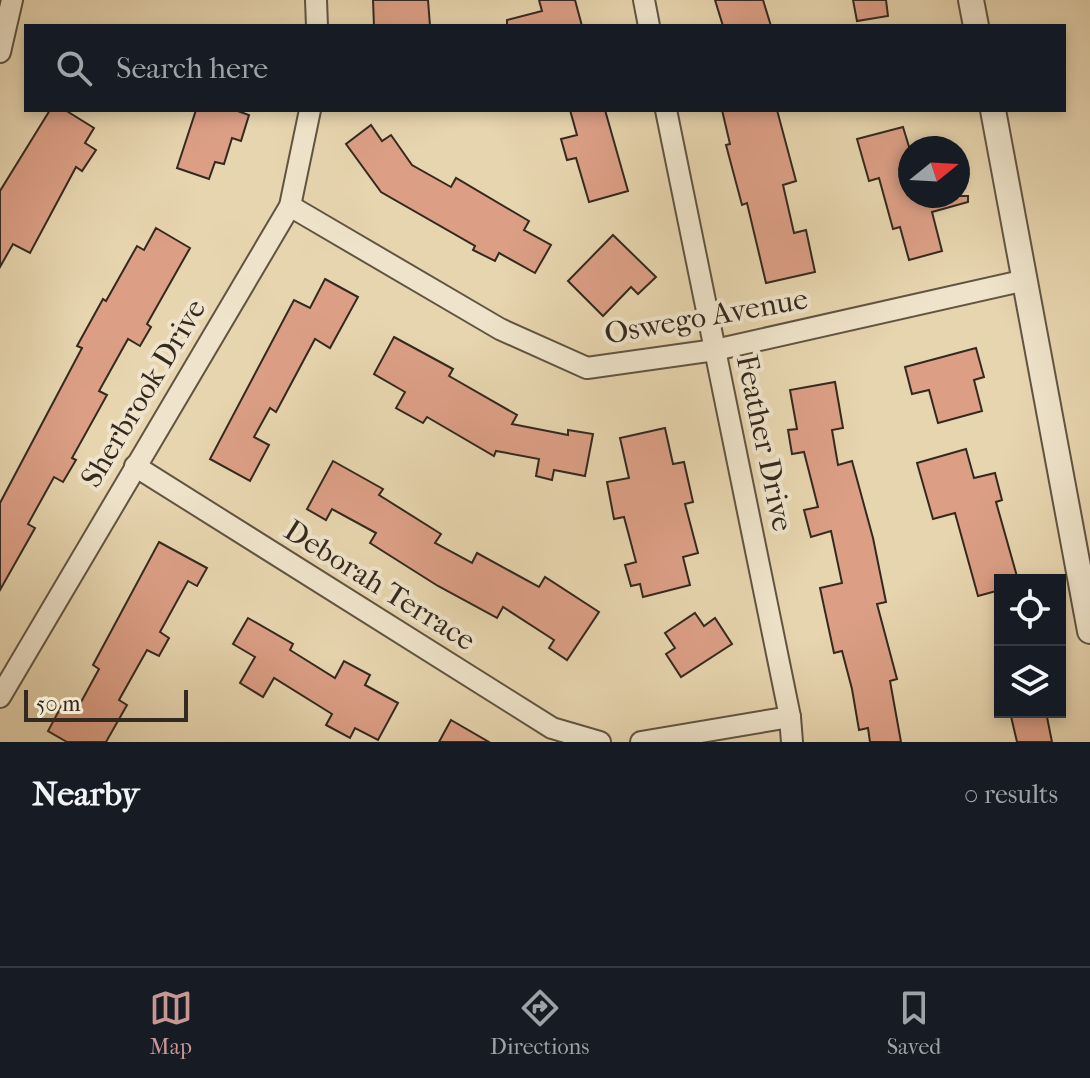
<!DOCTYPE html>
<html lang="en">
<head>
<meta charset="utf-8">
<style>
  body { margin:0; font-family:"IM FELL French Canon",serif; background:#20242c; color:#f1f3f6 }
  .controls { position:absolute; right:24px; bottom:24px; display:grid; overflow:hidden; border-radius:0px; box-shadow:0 4px 12px #0003 }
  .controls button { width:72px; height:72px; display:grid; place-items:center; padding:0; border:0; border-bottom:2px solid #363941; background:#171b24; color:#f1f3f6; font:40px sans-serif }
  .compass { position:absolute; left:898px; top:136px; width:72px; height:72px; border-radius:50%; background:#171b24; box-shadow:0 4px 12px #0003; rotate:72deg }
  .scale { position:absolute; left:24px; bottom:20px; width:164px; box-sizing:border-box; padding-left:8px; border:4px solid #34291e; border-top:0; font-size:22px; line-height:28px; white-space:nowrap; color:#34291e; -webkit-text-stroke:6px #efe4cb; paint-order:stroke }
  .list { margin:0; padding:0; list-style:none }
  h2 { display:flex; justify-content:space-between; align-items:center; height:104px; margin:0; padding:0 32px; font-size:34px }
  h2 small { font-size:26px; font-weight:400; color:#9ea1a6 }
  .icon { flex:none; width:44px; height:44px; fill:none; stroke:currentColor; stroke-width:2; stroke-linecap:round; stroke-linejoin:round }
  .map { position:relative; flex:none; width:1090px; height:742px; overflow:hidden }
  .search { position:absolute; background:#171b24; box-shadow:0 4px 12px #0003; left:24px; right:24px; top:24px; height:88px; display:flex; align-items:center; gap:20px; box-sizing:border-box; padding:0 28px; border-radius:0px; color:#9ea1a6; font-size:30px }
  .sheet { height:224px; background:#171b24 }
  nav { display:flex; justify-content:space-around; align-items:center; box-sizing:border-box; height:112px; border-top:2px solid #363941; background:#171b24; font-size:22px; color:#9ea1a6 }
  nav a { display:grid; justify-items:center; gap:4px }
  nav .on { color:#c59692 }
  .map>svg:first-child { display:block }
  .building { fill:#dc9f86; stroke:#34291e; stroke-width:2 }
  .lines { fill:none; stroke-linecap:round; stroke-linejoin:round }
  .minor-casing { stroke:#615442; stroke-width:24 }
  .tertiary-casing { stroke:#615442; stroke-width:28 }
  .minor { stroke:#efe4cb; stroke-width:20 }
  .tertiary { stroke:#efe4cb; stroke-width:24 }
  .labels { text-anchor:middle; stroke-width:8; stroke-linejoin:round; paint-order:stroke }
  .street-label { font-size:30px; fill:#34291e; stroke:#efe4cb }
</style>
</head>
<body>
<div class="map">
<svg width="1090" height="742" viewBox="0 0 1090 742">
  <rect width="100%" height="100%" fill="#e7d5af"/>
  <filter id="stains"><feTurbulence type="fractalNoise" baseFrequency=".0025" numOctaves="4"/><feColorMatrix values="0 0 0 0 .2 0 0 0 0 .09 0 0 0 0 .02 0 0 0 .5 -.17"/></filter>
  <radialGradient id="worn" r=".72"><stop offset=".6" stop-color="#630" stop-opacity="0"/><stop offset="1" stop-color="#630" stop-opacity=".3"/></radialGradient>
  <g class="building">
    <path d="M373,0h55l2,26h-56z"/>
    <path d="M539,0h36l7,26h-75v-6l35,-9z"/>
    <path d="M715,0h48l8,26h-48z"/>
    <path d="M853,0h33l2,16 -31,5z"/>
    <path d="M50,110h15l29,18 -9,15 11,7 -14,21 -6,-4 -46,86 -17,-9 -13,23v-76z"/>
    <path d="M196,110h39l14,5 -8,26 -9,-3 -8,26 -9,-2 -6,17 -32,-11z"/>
    <path d="M570,110h35l23,81 -39,11 -13,-44 -9,2 -6,-21 16,-4z"/>
    <path d="M722,110h55l19,71 -13,4 11,48 12,-3 9,42 -49,11 -19,-80 -5,2 -16,-60 4,-1z"/>
    <path d="M371,125l11,16 9,-6 21,30 39,22 5,-9 73,43 -5,9 27,15 -16,28 -36,-20 -4,8 -22,-11 2,-4 -94,-54 -35,-48z"/>
    <path d="M903,127l7,23v46h58v6l-36,10 10,39 -33,9 -9,-33 -7,2 -14,-51 -10,3 -12,-42z"/>
    <path d="M156,228l34,20 -43,76 4,3 -11,19 -12,-7 -29,52 8,4 -35,63 4,2 -13,22 -9,-5 -26,47 7,4 -35,62v-87l82,-155 -5,-2 26,-47 3,2 31,-55 7,4z"/>
    <path d="M613,235l43,42 -18,17 -7,-7 -28,29 -35,-35z"/>
    <path d="M325,279l33,18 -28,51 -15,-9 -39,73 -6,-4 -16,29 15,8 -19,36 -40,-22 84,-159 16,8z"/>
    <path d="M394,337l59,32 -4,7 68,39 -5,9 56,11v-5l25,4 -8,42 -31,-6 -2,10 -16,-4 3,-17 -43,-8 -2,5 -67,-39 -4,6 -27,-15 9,-16 -31,-18z"/>
    <path d="M976,348l8,29 -10,3 8,31 -44,12 -9,-33 -17,4 -7,-27z"/>
    <path d="M835,382l8,46 -11,2 6,35 14,-4 21,77 13,64 -9,2 20,75 -7,2 11,61h-31l-2,-14 -9,2 -7,-41 -10,-38 -8,2 -14,-65 22,-5 -11,-52 -20,6 -7,-27 14,-3 -14,-55 -12,2 -4,-24 9,-1 -7,-39z"/>
    <path d="M665,428l8,36 11,-2 9,40 -8,2 13,49 -15,4 7,28 -47,12 -3,-13 -9,2 -6,-21 11,-3 -12,-45 -10,2 -7,-37 22,-4 -9,-40z"/>
    <path d="M966,449l8,29 21,-5 7,27 -6,2 22,78h-18v10l-22,6 -23,-83 -22,6 -16,-56z"/>
    <path d="M333,461l50,28 -4,6 62,39 -6,9 37,20 5,-10 62,34 6,-10 54,35 -32,48 -18,-12 5,-8 -51,-33 -6,11 -59,-32 -68,-43 6,-10 -44,-24 -6,11 -19,-11z"/>
    <path d="M159,542l48,26 -10,18 -9,-5 -28,51 9,6 -10,18 -12,-6 -28,50 8,5 -21,37h-39l-19,-11 14,-26 13,8 24,-44 -6,-4z"/>
    <path d="M695,613l9,13 11,-8 17,26 -51,33 -15,-23 9,-6 -10,-15z"/>
    <path d="M248,618l45,26 -3,6 45,28 9,-17 26,14 -5,10 33,18 -20,37 -23,-12 -5,10 -24,-13 6,-11 -58,-36 -11,19 -23,-14 15,-26 -22,-13z"/>
    <path d="M1010,712h36l6,30h-35z"/>
    <path d="M451,720l38,22h-50z"/>
  </g>
  <g class="lines">
    <g class="minor-casing">
      <g id="minor">
        <path d="M316,0l1,26"/>
        <path d="M644,0l5,26"/>
        <path d="M0,52l12,-52"/>
        <path d="M666,110l124,607 2,25"/>
        <path d="M290,206l210,123 87,39 128,-18 311,-70"/>
        <path d="M135,466l417,262 48,14"/>
        <path d="M0,697l290,-491 20,-96"/>
        <path d="M641,742l149,-25"/>
      </g>
    </g>
    <g class="tertiary-casing">
      <g id="tertiary">
        <path d="M971,0l5,26"/>
        <path d="M993,110l97,521"/>
      </g>
    </g>
    <use href="#minor" class="minor"/>
    <use href="#tertiary" class="tertiary"/>
  </g>
  <g class="labels">
    <g class="street-label">
      <text transform="translate(706 316) rotate(-10)" y="10">Oswego Avenue</text>
      <text transform="translate(143 393) rotate(-59)" y="10">Sherbrook Drive</text>
      <text transform="translate(765 443) rotate(78)" y="10">Feather Drive</text>
      <text transform="translate(380 585) rotate(32)" y="10">Deborah Terrace</text>
    </g>
  </g>
  <rect width="100%" height="100%" filter="url(#stains)"/>
  <rect width="100%" height="100%" fill="url(#worn)"/>
</svg>
<div class="controls">
<button><svg class="icon" aria-label="locate" viewBox="0 0 24 24"><circle cx="12" cy="12" r="6"/><path d="M12 2v4M12 18v4M2 12h4M18 12h4"/></svg></button>
<button><svg class="icon" aria-label="layers" viewBox="0 0 24 24"><path d="M12 4l9 5-9 5-9-5zM3 14l9 5 9-5"/></svg></button>
</div>
<svg class="compass" viewBox="-18 -18 36 36"><path d="M0-13l5 13h-10z" fill="#e53935"/><path d="M0 13l5-13h-10z" fill="#9ea1a6"/></svg>
<div class="scale">50 m</div>
<div class="search"><svg class="icon" aria-label="search" viewBox="0 0 24 24"><circle cx="10" cy="10" r="6"/><path d="M15 15l6 6"/></svg>Search here</div>
</div>
<section class="sheet">
<h2>Nearby<small>0 results</small></h2>
<ul class="list">
</ul>
</section>
<nav>
<a class="on"><svg class="icon" aria-label="map" viewBox="0 0 24 24"><path d="M3 6l6-2 6 2 6-2v14l-6 2-6-2-6 2zM9 4v14M15 6v14"/></svg>Map</a>
<a><svg class="icon" aria-label="directions" viewBox="0 0 24 24"><path d="M12 3l9 9-9 9-9-9zM9 14v-3h6M13 9l2 2-2 2"/></svg>Directions</a>
<a><svg class="icon" aria-label="saved" viewBox="0 0 24 24"><path d="M7 4h10v16l-5-4-5 4z"/></svg>Saved</a>
</nav>
</body>
</html>
